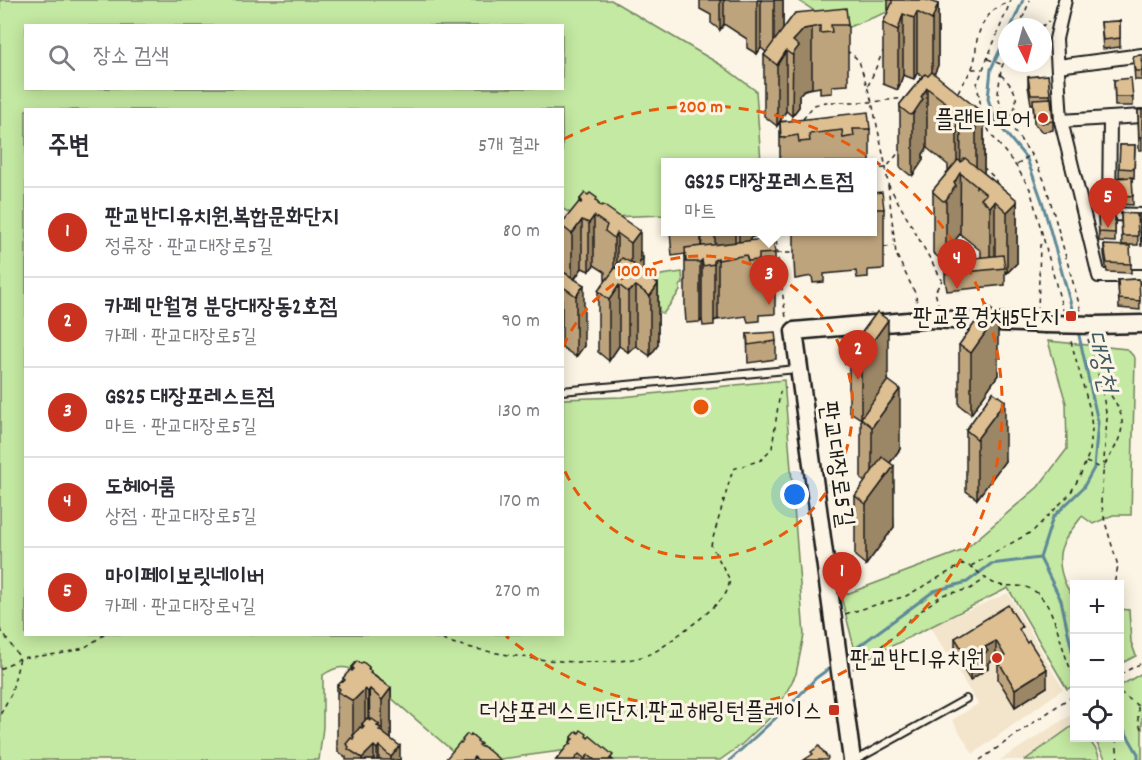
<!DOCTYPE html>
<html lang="ko">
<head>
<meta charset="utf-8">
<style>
  body { margin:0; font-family:Dekko,"Poor Story",sans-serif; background:#f7f7f7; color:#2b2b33 }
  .controls { position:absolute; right:18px; bottom:18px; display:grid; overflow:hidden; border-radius:0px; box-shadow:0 3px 15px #0003 }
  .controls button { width:54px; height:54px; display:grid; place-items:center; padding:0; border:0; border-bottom:2px solid #e1e1e2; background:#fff; color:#2b2b33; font:30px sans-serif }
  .compass { position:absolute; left:998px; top:18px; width:54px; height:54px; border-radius:50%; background:#fff; box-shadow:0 3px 15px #0003; rotate:174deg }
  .you { position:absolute; left:795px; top:495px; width:21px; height:21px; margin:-15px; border:4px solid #fff; border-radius:50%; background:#1a73e8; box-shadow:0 0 0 9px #1a73e833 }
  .badge { display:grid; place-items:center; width:39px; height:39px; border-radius:50%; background:#c8321e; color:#fff; font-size:20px; font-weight:700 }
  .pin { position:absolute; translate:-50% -50px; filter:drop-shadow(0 2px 3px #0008) }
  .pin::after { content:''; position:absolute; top:32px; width:21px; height:18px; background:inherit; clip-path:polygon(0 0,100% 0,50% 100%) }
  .popup { position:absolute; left:661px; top:158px; width:216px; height:78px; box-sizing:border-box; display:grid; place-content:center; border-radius:0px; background:#fff; filter:drop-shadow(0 2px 4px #0005); font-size:20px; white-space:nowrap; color:#7c7c81 }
  .popup b { font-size:22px; color:#2b2b33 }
  .popup::after { content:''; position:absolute; left:50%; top:100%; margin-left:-12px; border:12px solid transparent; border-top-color:#fff }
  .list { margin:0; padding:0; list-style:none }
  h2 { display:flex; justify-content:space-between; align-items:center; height:78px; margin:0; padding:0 24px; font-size:26px }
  h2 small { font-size:20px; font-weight:400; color:#7c7c81 }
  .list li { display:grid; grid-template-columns:39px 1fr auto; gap:18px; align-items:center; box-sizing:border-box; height:90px; padding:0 24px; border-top:2px solid #e1e1e2 }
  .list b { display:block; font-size:22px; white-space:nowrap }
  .list p { margin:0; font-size:20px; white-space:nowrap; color:#7c7c81 }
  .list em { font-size:20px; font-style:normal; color:#7c7c81 }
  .icon { flex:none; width:33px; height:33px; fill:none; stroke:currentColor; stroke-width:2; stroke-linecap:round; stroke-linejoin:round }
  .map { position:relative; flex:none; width:1142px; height:760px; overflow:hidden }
  .search { position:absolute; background:#fff; box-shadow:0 3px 15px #0003; left:24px; top:24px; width:540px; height:66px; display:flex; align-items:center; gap:15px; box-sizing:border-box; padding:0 21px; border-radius:0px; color:#7c7c81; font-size:22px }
  .panel { position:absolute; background:#fff; box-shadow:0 3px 15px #0003; left:24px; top:108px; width:540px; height:528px; border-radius:0px }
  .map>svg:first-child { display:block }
  .built { fill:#f3e5cc }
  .green { fill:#c4e9a2; stroke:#70825f; stroke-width:1.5; fill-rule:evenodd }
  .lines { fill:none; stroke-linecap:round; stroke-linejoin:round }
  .stream { stroke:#5e8998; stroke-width:3 }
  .lane-casing { stroke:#1c1c1c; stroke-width:10 }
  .street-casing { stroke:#1c1c1c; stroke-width:16 }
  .secondary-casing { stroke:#1c1c1c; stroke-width:21 }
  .path { stroke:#1c1c1c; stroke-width:1.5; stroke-dasharray:4.5 4.5; stroke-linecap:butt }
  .lane { stroke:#fcf5e5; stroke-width:6 }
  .street { stroke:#fcf5e5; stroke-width:12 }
  .secondary { stroke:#fcf5e5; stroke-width:16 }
  .secondary-bridge-casing { stroke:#1c1c1c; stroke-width:21; stroke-linecap:butt }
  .secondary-bridge { stroke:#fcf5e5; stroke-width:16 }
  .wall { fill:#bea47d; stroke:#1c1c1c; stroke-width:1.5 }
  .shaded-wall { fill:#9b8666; stroke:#1c1c1c; stroke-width:1.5 }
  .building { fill:#ddbf91; stroke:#1c1c1c; stroke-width:1.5 }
  .ring { fill:none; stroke:#e8590c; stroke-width:3; stroke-dasharray:10 8 }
  .poi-dot { fill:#c8321e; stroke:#fcf5e5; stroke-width:2 }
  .labels { text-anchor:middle; stroke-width:6; stroke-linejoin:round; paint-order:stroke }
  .poi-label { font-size:24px; fill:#1c1c1c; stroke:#fcf5e5; text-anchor:end }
  .street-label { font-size:24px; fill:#1c1c1c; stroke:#fcf5e5 }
  .water-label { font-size:26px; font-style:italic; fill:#425c64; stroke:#fcf5e5 }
  .centre { fill:#e8590c; stroke:#fcf5e5; stroke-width:3 }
  .ring-label { font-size:18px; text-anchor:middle; font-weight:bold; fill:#e8590c; stroke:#fcf5e5; stroke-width:6; stroke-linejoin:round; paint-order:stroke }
</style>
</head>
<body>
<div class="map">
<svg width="1142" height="760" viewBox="0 0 1142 760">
  <rect width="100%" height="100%" fill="#fcf5e5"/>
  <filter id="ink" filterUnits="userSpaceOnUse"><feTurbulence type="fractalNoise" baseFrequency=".0167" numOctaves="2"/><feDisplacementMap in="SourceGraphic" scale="12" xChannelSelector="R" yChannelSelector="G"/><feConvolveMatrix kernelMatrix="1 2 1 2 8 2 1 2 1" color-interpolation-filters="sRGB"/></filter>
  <g filter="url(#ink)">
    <g class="built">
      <path d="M1008,593l55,96 -90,65 -21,-34 26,-16 -48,-77z"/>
      <path d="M1074,713v25h16l12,22h-102z"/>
    </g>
    <g class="green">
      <path d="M0,0h611l110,65 35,26 5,71h-95l-1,53 -86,3 -16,-9 -1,-99h-536v524h536l1,-235 59,-2 162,-17 20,255 -8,39 -20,38 -35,33 -21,15h-116l-21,-12 -90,12h-30l-102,-88c-16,-6 -23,-7 -38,3v52l-4,33h-319zM26,26h536v62h-536z"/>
      <path d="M798,0h108l-3,6 -54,21 -30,-13z"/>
      <path d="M682,272l1,12 -3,1v6l-17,23 -4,-3v-4l-15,-10 17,-22z"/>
      <path d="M1048,341l79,8 8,9 -4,157h-18l-20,9 -11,-8c-6,9 -15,18 -19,28 -8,16 0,41 11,54v88l-7,3 -59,-101 -150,75 -17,-67 123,-46 74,-63 29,-38 -1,-46z"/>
      <path d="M1120,609l9,1 2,32 5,14 -16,8z"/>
      <path d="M1142,673v87h-36l-12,-22h26v-52z"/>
      <path d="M1074,725v13h14l9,13 3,9h-75z"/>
    </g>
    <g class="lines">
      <g class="stream">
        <path d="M1011,27l12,-27"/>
        <path d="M1007,35l-16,34 -3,30 7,21 32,39 15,42 33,118"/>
        <path d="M844,657l90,-66 33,-9 24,-18 49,-6"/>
        <path d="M1074,660l-13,-60 -21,-42 13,-41 30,-29 11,-20 4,-46 -20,-91"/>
        <path d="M1120,723l18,31v6"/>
        <path d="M730,760l62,-57 24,-25 18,-13"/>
      </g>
      <g class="lane-casing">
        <g id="lane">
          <path d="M562,391l235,-22"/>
          <path d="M856,760l110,-61"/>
        </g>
      </g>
      <g class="street-casing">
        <g id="street">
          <path d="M1065,0l-9,39 5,82 81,-5"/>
          <path d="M1058,66l84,-11"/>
          <path d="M1110,118l-1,96 33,1"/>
          <path d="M1061,121l38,155h43"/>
        </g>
      </g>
      <g class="secondary-casing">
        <g id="secondary">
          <path d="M1095,325l47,-1"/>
          <path d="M852,760l-58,-429 137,-12 114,5"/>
        </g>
      </g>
      <g class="path">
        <path d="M1019,27l11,-27"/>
        <path d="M1041,27l8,-6"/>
        <path d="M846,51l6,3 7,7 13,41 14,66 10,86 20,41 1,11"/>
        <path d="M1007,55l-6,14 -3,25 4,19 32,46 11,23 36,129"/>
        <path d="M988,59l15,6"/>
        <path d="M972,69h10"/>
        <path d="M1001,75c16,15 21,26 7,44"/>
        <path d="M868,86l16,-37"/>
        <path d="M958,92c4,-9 10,-15 14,-24 5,-11 3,-23 6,-32 4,-15 16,-31 31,-33"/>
        <path d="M982,113l-5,-29 34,-84"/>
        <path d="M803,119l11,-14 12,-3h46l33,-4"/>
        <path d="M984,120l6,13 26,33 14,23 33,121"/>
        <path d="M1017,165l13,-10"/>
        <path d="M983,167l12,11 2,6"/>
        <path d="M872,169l14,-1 14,-17"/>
        <path d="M888,184l54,96 -7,12 4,15"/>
        <path d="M776,232l1,21 9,65"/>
        <path d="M884,247l10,-1"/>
        <path d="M777,253h18"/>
        <path d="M1038,311l2,-66 4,-2"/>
        <path d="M1088,339l13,45 6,34 -6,84 4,20 13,44 -4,18"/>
        <path d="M1100,381c27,34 30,45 5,83"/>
        <path d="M1086,462l18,7"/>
        <path d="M971,566l62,-35 37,-37 10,-18 10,-25 2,-22 -2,-19 -20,-72"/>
        <path d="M845,614l61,-18 57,-32c14,3 22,18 36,21 10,2 22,-1 32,4 27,14 28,62 43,86"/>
        <path d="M0,629l20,29 -9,36 -11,21"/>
        <path d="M426,634c46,20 174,39 221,21 15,-5 29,-19 42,-28 10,-7 31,-24 37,-34 2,-4 3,-9 4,-13l-19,-35 22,-76 28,-9 11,-12 8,-56 6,-4"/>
        <path d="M0,669l20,-11 39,-4 25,-6 21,-14"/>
        <path d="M853,669l41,-33 16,-17 32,-24 28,-6 15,-10"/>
        <path d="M1120,674l22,-11"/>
        <path d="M1120,692l22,17"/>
        <path d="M1138,707v14l4,10"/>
        <path d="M1116,738l2,22"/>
        <path d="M980,760l83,-58 11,-6"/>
      </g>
      <use href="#lane" class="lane"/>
      <use href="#street" class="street"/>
      <use href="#secondary" class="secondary"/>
      <g class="secondary-bridge-casing">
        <path id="secondary-bridge" d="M1045,324l50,1"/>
      </g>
      <use href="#secondary-bridge" class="secondary-bridge"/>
    </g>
    <g class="wall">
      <path d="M700,0h83v29l12,-16 53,12v60l-16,1v7l-12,1v-7l-16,3 -5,5v12l-7,9 -6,-5 -6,10 90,8v33h-90v-40l-3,4 -13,-10v-61l2,-3 -5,-4 -4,6 -10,-6v-9l-23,-15 -4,6 -9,-7v-8l-11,-6z"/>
      <path d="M888,0h38l12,4v61l-4,9 50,40v59l33,27v63l-10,10 -2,-2v14l-58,6 -2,-12v-18l36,-3v-7l-21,-17 -4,5v7l-10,15h-3l-10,-8v-63l15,-18v-7l-21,-17 -4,6v6l-10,15h-3l-10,-8v-63l23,-28 -6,-3 -3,6 -11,-4 -5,15 -15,-6v-61l5,-10z"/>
      <path d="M1120,21v26l-17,2 -2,-27z"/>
      <path d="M1142,55v25h-7l-2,-24z"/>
      <path d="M1048,75l5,46v9l-11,2 -8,-9 -1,-19h-2l-3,-18v-9z"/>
      <path d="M1114,80l19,17v9h-18z"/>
      <path d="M1138,110h4v40h-3z"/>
      <path d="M1120,145h15l-1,33h-2l1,27 -15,-1 -1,-26 8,-1h-6z"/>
      <path d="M873,193l11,16v60l-16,1v7l-11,1 -1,-7 -32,3v8l-11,1 -1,-7 -17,3 -1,-17v-31h79z"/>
      <path d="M580,199l17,2 2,4 41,47 3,22 15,10v61l-8,11 -14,-10 -8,6 -9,-6 -10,15 -11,-9v-61l8,-11 -1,-1v-7l-11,-7 -5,6 -7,-3 -7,11 9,67 -8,11 -14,-10v-124l18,-20z"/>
      <path d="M1121,213l16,1 1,31h-16z"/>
      <path d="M1098,214h17v28l-16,-1z"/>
      <path d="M1139,214h3v32h-1z"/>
      <path d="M670,231h92v2l-12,5v3l25,12v61l-16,1v6l-11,1 -2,-6 -28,4v-1l-4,2v4l-11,1 -1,-6 -2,2 -14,1 -1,-15v-54l-13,2z"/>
      <path d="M1104,245l27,19v9l-24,-1 -3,-18z"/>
      <path d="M1139,279l1,31 -21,-2 -1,-28z"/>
      <path d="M987,306l11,69 -27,39 -12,-9v-60z"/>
      <path d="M877,312l23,137 -10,14 4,64 -28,38 -11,-9v-60l10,-14 -4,-3v-60l-12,-8v-61z"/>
      <path d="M747,334l29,7v18l-28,4z"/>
      <path d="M993,392l12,69 -28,38 -11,-8v-61z"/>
      <path d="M1022,634l25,53 -32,20 -17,-28v-17l-2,-4 -8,5v5l-18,12 -15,-24v-18z"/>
      <path d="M352,667l17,3 2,3 20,15v51l9,21h-54v-3l-8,-5v-4l-1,-1v-61l6,-4v-4l9,-7z"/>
      <path d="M587,737l26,23h-57l14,-16 1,-6z"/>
    </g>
    <g class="shaded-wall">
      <path d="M720,0h4v24l-4,6z"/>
      <path d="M757,0h4v48l-4,6z"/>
      <path d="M774,0h9v45l-9,13z"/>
      <path d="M938,4v61l-6,15v-60z"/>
      <path d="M917,12v61l-3,6v-61z"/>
      <path d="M903,14v61l-5,15v-60z"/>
      <path d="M812,27v61l-8,2 -5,5v12l-7,9 1,-75 11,-12z"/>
      <path d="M786,51v60l-9,15v-61z"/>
      <path d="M927,88v60l-4,6v6l-10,15v-61l8,-17z"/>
      <path d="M961,115l-1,119 -4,5v7l-10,15v-61l8,-17 3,-5v-57z"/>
      <path d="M984,117v60l-8,10v-61z"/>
      <path d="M995,201v61l-5,5v-60z"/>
      <path d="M1017,202v61l-10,10v-61z"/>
      <path d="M594,216v49l-5,6v-48z"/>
      <path d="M582,220v48l-10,14v-48z"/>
      <path d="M640,231v31l3,-4v17l-7,11v60l-8,6v-60l3,-3v-46z"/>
      <path d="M701,231h1l-1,27z"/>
      <path d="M715,231h20v13l-20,8z"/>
      <path d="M739,231h23v2l-12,5v6l-11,4z"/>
      <path d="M617,233v48l-3,5v-48z"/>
      <path d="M718,258v61l-4,2v-61z"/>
      <path d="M702,260v60l-2,2v-60z"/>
      <path d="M658,284v61l-8,11v-60z"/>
      <path d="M584,285v61l-8,11v-61z"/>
      <path d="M619,285v61l-10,15v-61z"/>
      <path d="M998,315v60l-27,39v-61z"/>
      <path d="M888,320v61l-27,38v-61z"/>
      <path d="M900,389v60l-28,38v-60z"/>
      <path d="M1005,401v60l-28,38v-60z"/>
      <path d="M894,466v61l-28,38v-61z"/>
      <path d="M996,641v17l-8,5v5l-18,12v-18l15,-15z"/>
      <path d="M369,667l1,83 -2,2v-83z"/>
      <path d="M1047,669v18l-32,20v-18z"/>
      <path d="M391,688v61h-9v-49z"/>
      <path d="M365,689v61l-1,-24 -2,-2v28l-9,-16v-35z"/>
      <path d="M379,724v36h-2v-34z"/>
      <path d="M374,746v14h-12v-2z"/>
      <path d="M400,746v14h-9v-3z"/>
    </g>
    <g class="building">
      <path d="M892,0h34l12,4 -6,16 -15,-8 -3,6 -11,-4 -5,16 -15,-7 9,-20z"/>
      <path d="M846,8l2,17h-17l1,7 -12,1v-7l-16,3 -11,12 6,5 -7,9 -6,-4 -9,14 -13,-10 31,-42z"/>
      <path d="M1120,21v17l-17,2 -2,-18z"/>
      <path d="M1142,55v16h-7l-2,-15z"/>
      <path d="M932,72l52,42v3l-8,9 -2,1 -13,-12 -4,6 -9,-8 5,-5 -26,-20 -6,9 2,2 -10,15 -3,1 -10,-8v-3l25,-30 3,2z"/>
      <path d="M1048,75l2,20h-19l-3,-18z"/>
      <path d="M1131,78l2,19h-18l-1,-17z"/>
      <path d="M1051,98l2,23 -11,2 -8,-9 -1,-15z"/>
      <path d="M1138,110h4v27h-3z"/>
      <path d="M868,112l2,17h-17l1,7 -11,2 -1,-8 -33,4 1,7 -11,1 -1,-7 -17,3 -1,-16z"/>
      <path d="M1120,145h15l-1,24 -15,-1z"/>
      <path d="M965,158l52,42v2l-10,10 -12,-11 -5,6 -9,-8 5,-5 -26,-21 -6,10 2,2 -10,15 -3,1 -10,-9v-2l25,-30 3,2z"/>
      <path d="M1132,177l1,19 -15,-1 -1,-17z"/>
      <path d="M882,192l2,17h-11v-16z"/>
      <path d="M585,193l3,2 2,-2 7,5 -1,2 3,3 -1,1 3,2 2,-1 37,26 -9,12 -14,-10 -3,5 -9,-7 2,-6 -13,-9 -5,7 -7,-3 -10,14 -10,-8v-3l17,-21 2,1 1,-2 -2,-2z"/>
      <path d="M1121,213l16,1 1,22h-16z"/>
      <path d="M1098,214h17v19l-16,-1z"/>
      <path d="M1139,214h3v23h-1z"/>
      <path d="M773,238l2,15 -16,1v6l-11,1 -2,-6 -28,5v-2l-4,2v4l-11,2 -1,-6 -2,2h-14l-1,-14z"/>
      <path d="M1104,245l26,1 1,18 -24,-1z"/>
      <path d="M640,252l2,2 1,4 -3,4z"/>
      <path d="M1003,255l2,13 -58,6 -2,-13z"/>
      <path d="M622,258l12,6 -1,2 2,3 23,15 -8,12 -14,-10 -8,6 -9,-7 -10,15 -11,-9 18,-24 1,1 2,-2 -2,-1z"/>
      <path d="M562,271l22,14 -8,11 -14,-10z"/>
      <path d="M1139,279l1,22 -21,-2 -1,-19z"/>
      <path d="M987,306l11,9 -27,38 -12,-8z"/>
      <path d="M877,312l11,8 -27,38 -12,-8z"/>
      <path d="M775,332l1,9 -28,4 -1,-11z"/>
      <path d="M888,380l12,9 -28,38 -11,-9z"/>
      <path d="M993,392l12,9 -28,38 -11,-9z"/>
      <path d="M882,457l12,9 -28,38 -11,-8z"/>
      <path d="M1008,605l14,22 -3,2 8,14 2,-2 18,28 -32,20 -17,-28 7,-5 -9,-15 -11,6 3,4 -18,11 -15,-24z"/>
      <path d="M357,661l4,3 2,-2 6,5 -1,2 3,2 -1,2 21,15 -9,12 -12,-11 -2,3 -3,-3 -12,12 -15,-9 2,-3 -3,-3 5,-5 1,1 2,-2 -2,-2 8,-9 1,2 2,-2 -2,-2z"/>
      <path d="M367,718l3,3 2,-2 7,5 -2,2 4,2 -2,2 21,16 -9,11 -12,-11 -2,3 -3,-3 -12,12 -14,-9 1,-2 -3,-3 5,-6 2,1 1,-2 -1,-1 7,-9 2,1 2,-2 -2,-2z"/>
      <path d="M581,730l6,4 -1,2 2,2 2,-2 23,19 -4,5h-14l-7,-5 -3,4 -6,-5 -5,6h-18l12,-15 4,-1 -2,-2 3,-3 -2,-1 6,-7 2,2z"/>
      <path d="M467,734l3,2 1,-2 7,6 -1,1 4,3 -2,1 2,2 2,-1 17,14h-22l-4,-3 -2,3h-27l15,-18 1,1 2,-2 -1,-1z"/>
      <path d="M819,746l9,12 -1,2h-23l9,-6 -2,-2z"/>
    </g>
  </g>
  <g class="ring">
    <path d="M563 347A151 151 0 1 1 563 467"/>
    <path d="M564 139A301 301 0 1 1 506 636"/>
  </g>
  <g class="poi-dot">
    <circle cx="1043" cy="118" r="6"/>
    <rect x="1065" y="310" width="12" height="12" rx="3"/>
    <circle cx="997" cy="658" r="6"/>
    <rect x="828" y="704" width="12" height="12" rx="3"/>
  </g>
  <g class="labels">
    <g class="poi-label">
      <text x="1031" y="126">플랜티모어</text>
      <text x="1059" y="324">판교풍경채5단지</text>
      <text x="985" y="666">판교반디유치원</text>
      <text x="822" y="718">더샵포레스트11단지.판교해링턴플레이스</text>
    </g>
    <g class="street-label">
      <text transform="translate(838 464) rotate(82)" y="8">판교대장로5길</text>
    </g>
    <g class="water-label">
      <text transform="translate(1103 361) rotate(77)" y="9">대장천</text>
    </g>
  </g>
  <circle cx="701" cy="407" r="9" class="centre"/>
  <g class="ring-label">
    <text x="701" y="112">200 m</text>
    <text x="637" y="276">100 m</text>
  </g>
</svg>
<div class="controls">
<button>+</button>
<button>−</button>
<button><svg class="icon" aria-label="locate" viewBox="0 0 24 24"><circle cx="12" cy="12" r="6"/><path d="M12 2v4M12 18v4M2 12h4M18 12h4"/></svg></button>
</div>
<svg class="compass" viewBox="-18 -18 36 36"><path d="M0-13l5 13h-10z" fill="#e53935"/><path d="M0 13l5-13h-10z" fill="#7c7c81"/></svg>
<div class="you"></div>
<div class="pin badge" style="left:842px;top:602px">1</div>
<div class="pin badge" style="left:858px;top:380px">2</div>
<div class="pin badge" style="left:769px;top:305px">3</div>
<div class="popup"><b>GS25 대장포레스트점</b>마트</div>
<div class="pin badge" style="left:957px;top:289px">4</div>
<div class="pin badge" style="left:1108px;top:228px">5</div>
<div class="search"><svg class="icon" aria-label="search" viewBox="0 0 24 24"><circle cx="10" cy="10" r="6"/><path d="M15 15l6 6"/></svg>장소 검색</div>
<section class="panel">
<h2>주변<small>5개 결과</small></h2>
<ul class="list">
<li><span class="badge">1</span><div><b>판교반디유치원.복합문화단지</b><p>정류장 · 판교대장로5길</p></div><em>80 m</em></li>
<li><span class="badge">2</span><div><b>카페 만월경 분당대장동2호점</b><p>카페 · 판교대장로5길</p></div><em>90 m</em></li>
<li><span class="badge">3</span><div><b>GS25 대장포레스트점</b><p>마트 · 판교대장로5길</p></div><em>130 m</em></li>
<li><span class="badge">4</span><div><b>도헤어룸</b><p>상점 · 판교대장로5길</p></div><em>170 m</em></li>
<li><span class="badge">5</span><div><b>마이페이보릿네이버</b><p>카페 · 판교대장로4길</p></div><em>270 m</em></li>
</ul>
</section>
</div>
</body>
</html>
